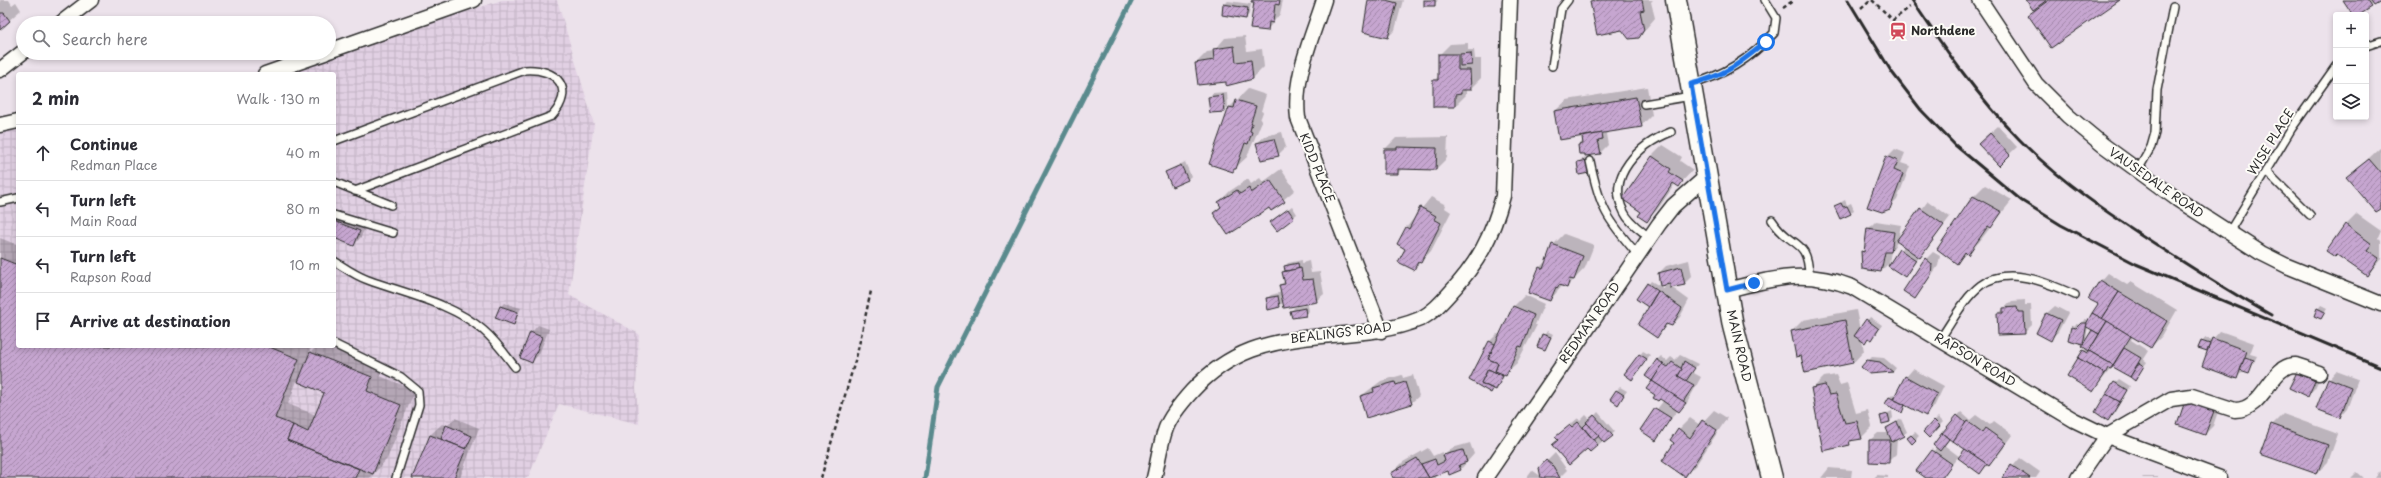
<!DOCTYPE html>
<html lang="en">
<head>
<meta charset="utf-8">
<style>
  body { margin:0; font-family:"Playpen Sans",sans-serif; background:#f7f7f7; color:#2b2b33 }
  .controls { position:absolute; right:12px; top:12px; display:grid; overflow:hidden; border-radius:4px; box-shadow:0 2px 6px #0003 }
  .controls button { width:36px; height:36px; display:grid; place-items:center; padding:0; border:0; border-bottom:1px solid #e1e1e2; background:#fff; color:#2b2b33; font:20px sans-serif }
  .stop { position:absolute; width:12px; height:12px; margin:-9px; border:3px solid #1a73e8; border-radius:50%; background:#fff }
  .stop.end { background:#1a73e8; border-color:#fff; box-shadow:0 1px 4px #0008 }
  .list { margin:0; padding:0; list-style:none }
  h2 { display:flex; justify-content:space-between; align-items:center; height:52px; margin:0; padding:0 16px; font-size:17px }
  h2 small { font-size:13px; font-weight:400; color:#7c7c81 }
  .list li { display:grid; grid-template-columns:26px 1fr auto; gap:12px; align-items:center; box-sizing:border-box; height:56px; padding:0 16px; border-top:1px solid #e1e1e2 }
  .list b { display:block; font-size:15px; white-space:nowrap }
  .list p { margin:0; font-size:13px; white-space:nowrap; color:#7c7c81 }
  .list em { font-size:13px; font-style:normal; color:#7c7c81 }
  .icon { flex:none; width:22px; height:22px; fill:none; stroke:currentColor; stroke-width:2; stroke-linecap:round; stroke-linejoin:round }
  .map { position:relative; flex:none; width:2381px; height:478px; overflow:hidden }
  .search { position:absolute; background:#fff; box-shadow:0 2px 6px #0003; left:16px; top:16px; width:320px; height:44px; display:flex; align-items:center; gap:10px; box-sizing:border-box; padding:0 14px; border-radius:22px; color:#7c7c81; font-size:15px }
  .panel { position:absolute; background:#fff; box-shadow:0 2px 6px #0003; left:16px; top:72px; width:320px; height:276px; border-radius:4px }
  .map>svg:first-child { display:block }
  .industrial { fill:url(#industrial-grid) }
  .shadow { fill:#0003; fill-rule:evenodd }
  .lines { fill:none; stroke-linecap:round; stroke-linejoin:round }
  .stream { stroke:#5a8a8d; stroke-width:5 }
  .building { fill:url(#building-hatch); stroke:#2b2b2b }
  .lane-casing { stroke:#2b2b2b; stroke-width:10 }
  .street-casing { stroke:#2b2b2b; stroke-width:17 }
  .secondary-casing { stroke:#2b2b2b; stroke-width:23 }
  .path { stroke:#2b2b2b; stroke-width:2.5; stroke-dasharray:4 3; stroke-linecap:butt }
  .lane { stroke:#fdfcf7; stroke-width:7 }
  .street { stroke:#fdfcf7; stroke-width:14 }
  .secondary { stroke:#fdfcf7; stroke-width:20 }
  .rail { stroke:#2b2b2b; stroke-width:3 }
  .route { stroke:#1a73e8; stroke-width:5 }
  .labels { text-anchor:middle; stroke-width:4; stroke-linejoin:round; paint-order:stroke }
  .poi-label { font-size:12px; font-weight:bold; fill:#2b2b2b; stroke:#fdfcf7; text-anchor:start }
  .street-label { font-size:12px; fill:#2b2b2b; stroke:#fdfcf7 }
</style>
</head>
<body>
<div class="map">
<svg width="2381" height="478" viewBox="0 0 2381 478">
  <defs>
    <pattern id="industrial-grid" width="8" height="8" patternUnits="userSpaceOnUse"><rect width="8" height="8" fill="#e1d0e3"/><path d="M0 4h8M4 0v8" fill="none" stroke="#c1b3c3"/></pattern>
    <pattern id="building-hatch" width="6" height="6" patternUnits="userSpaceOnUse"><rect width="6" height="6" fill="#c6a6d0"/><path d="M-1 1l2-2M0 6l6-6M5 7l2-2" fill="none" stroke="#a187a9"/></pattern>
  </defs>
  <rect width="100%" height="100%" fill="#ece2eb"/>
  <filter id="ink" filterUnits="userSpaceOnUse"><feTurbulence type="fractalNoise" baseFrequency=".025" numOctaves="2"/><feDisplacementMap in="SourceGraphic" scale="8" xChannelSelector="R" yChannelSelector="G"/><feConvolveMatrix kernelMatrix="1 2 1 2 8 2 1 2 1" color-interpolation-filters="sRGB"/></filter>
  <g filter="url(#ink)">
    <path class="industrial" d="M502,0h55l37,124 -25,171 70,39 -3,54 3,36 -80,-20 -31,74h-528v-349l18,-2v219h316v-272h-54z"/>
    <g class="shadow">
      <path d="M0,0h9l3,5 4,-3 5,8 -21,18z"/>
      <path d="M1254,0h29l-3,14 -13,16 -16,-2z"/>
      <path d="M1369,0h34l-8,30 -7,7 -23,-19z"/>
      <path d="M1425,0h13l-4,5z"/>
      <path d="M1593,0h60l-2,2 4,16 -16,19 -16,-8 -32,-27z"/>
      <path d="M2027,0h91l-89,15 5,-5z"/>
      <path d="M2344,0h37l-27,15z"/>
      <path d="M1228,1l23,3 -2,10 -3,4 -22,-13z"/>
      <path d="M1245,36l2,15 15,-2 2,18 -11,11 -26,7v-5l-31,-17 11,-11 7,-1 11,-13z"/>
      <path d="M1468,43v7h6l1,9h6v19l-11,11h-4v6l-11,11h-21v-25l5,-6v-20l11,-11z"/>
      <path d="M1647,87l5,28 -11,11 -32,5 -3,3 2,11 -8,8h-20l-1,-8 5,-5 -1,-5 -28,-24 12,-11z"/>
      <path d="M1248,89l18,6 -5,16 2,1 -3,8 2,1 -15,36 -15,14 -22,-8 20,-56z"/>
      <path d="M1227,92l1,15 -3,4 -16,-14 4,-4z"/>
      <path d="M1998,126l19,21 -18,17 -12,-28z"/>
      <path d="M1282,132l4,15 -8,8 -21,-12 8,-7z"/>
      <path d="M1448,137l-1,21 -11,11 -33,-1 -5,5 -13,-24 11,-11z"/>
      <path d="M1663,145l19,12 -2,4 13,9 -15,16 -3,-2 -18,26 -11,11 -4,-9 10,-56z"/>
      <path d="M2380,148l1,1v58l-34,-29z"/>
      <path d="M1895,149l10,4 -4,10 9,3 -13,34 -8,8 -2,-51z"/>
      <path d="M1590,157l2,12 -3,3 -11,-9 4,-4z"/>
      <path d="M1185,162l6,14 -4,4 -21,-8z"/>
      <path d="M1281,169l14,21 -24,20 -2,-3 -55,6 8,-8 -3,-3 11,-11 18,-12 3,5 9,-6 3,4z"/>
      <path d="M1985,185l27,15 -33,42 -22,20 -19,-13 36,-53z"/>
      <path d="M1431,197l15,8 -1,3 6,4 -20,39 -17,18 -7,-21 -1,-20z"/>
      <path d="M1845,200l2,5 4,-2 3,7 -4,3 -15,-7z"/>
      <path d="M1928,201l22,16 -45,59 -5,-26 5,-5 -7,-4 -7,10 -2,12 -8,8 -19,-19 4,-4 2,-19 8,-8 25,4 -3,15z"/>
      <path d="M1292,206l5,8 -20,15 -6,-7z"/>
      <path d="M2357,214l24,17 -3,7 3,3v18l-14,16 -21,-50z"/>
      <path d="M334,218l33,5 -6,14 -7,8 -20,-8z"/>
      <path d="M1564,234l30,11 -9,23 -18,19 -4,-2 -13,15 -11,-32 9,-9 5,-14z"/>
      <path d="M0,238l18,7v101h294l-4,9 9,-9h17v-4l52,21 -6,13 35,14 -28,69 -17,19h-370zM297,381l28,12 -9,22 -28,-11z"/>
      <path d="M1933,252l7,4 -2,10 -23,32 11,-39z"/>
      <path d="M1302,260v3l7,-2 2,12 9,-1 4,22 -8,7 -32,1 -5,4 -12,-8 4,-3 11,-3 -2,-7 5,-4v-15l3,-3z"/>
      <path d="M1689,260l3,16 -8,8 -14,-1 -11,-10 7,-7z"/>
      <path d="M2108,273l19,12 4,-3 46,28 -15,26 -11,11 -18,-11 -2,4 17,11 -5,8 4,3 -12,17 -22,-13 -20,25 -25,-16 18,-27 7,-19 -5,-3 -2,13 -4,4 -10,-15 4,-4 4,1 5,-6 5,1 9,-16 2,-23z"/>
      <path d="M1651,281l12,7 4,-4 22,16 -9,17 -8,8 -4,-1 -11,12 -6,-28 -13,-10z"/>
      <path d="M1525,295l19,9 -9,21h2l-20,38 -12,11 -6,11 -8,6 -20,-11 19,-39 7,-7 3,1 14,-29z"/>
      <path d="M2025,300v5h6l1,20 -8,8 -26,-19 14,-13z"/>
      <path d="M504,303l17,5 -8,16 -12,-18z"/>
      <path d="M1308,305l1,6 -3,4 -15,-4 4,-4z"/>
      <path d="M2321,305l6,3 -6,9 -3,-8z"/>
      <path d="M2055,306l13,7 -10,19 -8,7 -13,-6 10,-20z"/>
      <path d="M1856,310l4,20 10,-13 12,8 -7,10 -6,2 -4,5 -3,-2 2,11 -11,12 -61,-32 11,-11z"/>
      <path d="M538,325l11,4 -10,25 -7,8 -1,-29z"/>
      <path d="M1547,331l6,3 -8,15 -7,-3z"/>
      <path d="M2220,331l34,12 -4,11 7,2 -8,16 -5,-2 -7,7 -29,-26 -9,-4 6,-9 7,2z"/>
      <path d="M1643,351l7,4 -14,20 -10,-1z"/>
      <path d="M1680,355l18,9 -6,8 9,5 -14,26 -9,7 -23,29 -14,-9 23,-30 -8,-5 1,-35 4,-4 6,5 4,-4 4,3z"/>
      <path d="M1872,357l12,1 12,10 -3,4 -23,1 -8,-6z"/>
      <path d="M1913,369l31,17 -10,21 -8,7 -36,-17 3,-3 3,2 10,-19z"/>
      <path d="M2336,371l22,8 -11,30 -7,8 -11,-38z"/>
      <path d="M2297,373h25l-7,15 -7,7z"/>
      <path d="M1402,375l1,3 10,-3 6,21 -8,7 -50,-7 20,-15z"/>
      <path d="M1836,375l4,10 7,-2 9,30 12,-3 4,17 -11,11 -7,1 -5,5 -36,-56 11,-11z"/>
      <path d="M2119,379l11,7 -15,26 -7,7 7,-36z"/>
      <path d="M1620,387l7,4 -9,12 -1,-13z"/>
      <path d="M2186,401l35,2 -8,23 -8,8z"/>
      <path d="M1714,410l13,8 -31,47 -12,11 -9,-33 4,-14 11,-11 10,7z"/>
      <path d="M1892,411l1,7 -3,3 -8,-5z"/>
      <path d="M1598,412l17,20 -25,19 -3,-4 -28,-7 5,-10 14,-12 2,3 6,-6 5,5z"/>
      <path d="M1961,412l9,8 6,-5 14,10 4,-4 19,14 -16,22 -18,16 -21,-16 -17,21h-18l2,-2 -7,-5 19,-24 -3,-2zM1950,438l16,10 -6,9 -16,-12z"/>
      <path d="M2283,414l55,20 -10,28 -11,11 -45,-48z"/>
      <path d="M1938,417l5,5 -14,14 -5,-4z"/>
      <path d="M455,418l24,10 -19,50h-47l17,-43 12,-11 5,2z"/>
      <path d="M1901,419l6,13 -10,7 -1,15 -8,8 -18,-22 8,-7h11l-2,-5z"/>
      <path d="M1915,432l4,4 -7,7 -4,-5z"/>
      <path d="M1470,443l4,11 -13,15 -13,1 -12,5 -1,3h-40l-3,-5 11,-11 25,-14 5,8 9,-4 2,4 8,-8z"/>
      <path d="M1555,453l12,17 -8,8h-33l6,-8 10,7 -2,-9z"/>
      <path d="M2020,458l20,14 -4,6h-33z"/>
      <path d="M1829,468l23,2 -1,8h-30z"/>
      <path d="M2381,471v7h-6l3,-4z"/>
      <path d="M2357,472l7,6h-13z"/>
      <path d="M1877,475l11,1v2h-14z"/>
      <path d="M2144,477h14v1h-15z"/>
    </g>
    <g class="lines">
      <path class="stream" d="M925,478l13,-91 194,-387"/>
    </g>
    <g class="building">
      <path d="M1252,0h28l-1,5 -4,-1 -2,19 -4,-1 -1,9 -18,-2 4,-27h-3z"/>
      <path d="M1368,0h18l11,3 -9,35 -25,-6z"/>
      <rect x="1424" y="0" width="11" height="6"/>
      <path d="M1600,0h42l2,10 -4,1 4,19 -5,8 -10,1 -7,-9 -25,5 -7,-33z"/>
      <path d="M2026,0h21l-14,10z"/>
      <path d="M2049,0h71l-69,48 -23,-33z"/>
      <path d="M2343,0h24l5,7 -13,8h-6z"/>
      <path d="M2370,0h11v2l-7,4z"/>
      <path d="M1223,4l25,4 -2,11 -24,-4z"/>
      <path d="M0,13h4l6,8 -10,9z"/>
      <path d="M1234,46l2,16 15,-2 2,19 -27,7v-4l-28,3 -3,-22 19,-3 -1,-11z"/>
      <path d="M1471,53l1,12 -12,1v-12z"/>
      <path d="M1438,54h20v16h12l1,20h-10v4l-6,1v12h-22v-27h5z"/>
      <path d="M1223,95l2,17 -15,1 -2,-16z"/>
      <path d="M1636,97l6,30 -83,13 -5,-29z"/>
      <path d="M1236,100l20,6 -5,16 1,1 -2,8 2,1 -4,12 -3,-1 -9,26h-2l-1,3 -24,-8 20,-57 5,1z"/>
      <path d="M1602,133l1,6 -5,1 3,14 -16,2v-2h-6l-1,-9 5,-1 -1,-7z"/>
      <path d="M1990,133l20,22 -11,11 -21,-22z"/>
      <path d="M1274,139l5,17 -18,4 -5,-17z"/>
      <path d="M1397,147l40,1 -1,22 -38,-1v5h-14v-25h13z"/>
      <path d="M1652,156l19,13 -2,3 14,9 -4,6 -6,-4 -26,39 -9,-6 3,-4 -19,-13z"/>
      <path d="M1886,156l12,5 -4,9 9,4 -13,35 -8,3 -15,-5z"/>
      <path d="M2369,159l12,14v36l-5,3 -30,-35z"/>
      <path d="M1587,160l2,13 -10,2 -2,-13z"/>
      <path d="M1181,165l7,15 -16,7 -7,-15z"/>
      <path d="M1270,180l15,22 -14,9 -2,-3 -41,27 -15,-22 8,-6 -3,-5 19,-12 3,4 9,-6 2,5z"/>
      <path d="M1973,196l29,16 -11,16 -3,-2 -20,29 -3,-3 -8,12 -20,-15z"/>
      <path d="M1841,203l2,4 4,-1 4,8 -11,5 -6,-13z"/>
      <path d="M1420,207l16,9 -2,3 7,4 -20,40 -3,-1 -4,8 -16,-8 7,-13 -8,-5 9,-17 3,2z"/>
      <path d="M1920,208l24,17 -24,33 -24,-17z"/>
      <path d="M1288,209l6,9 -17,13 -7,-9z"/>
      <path d="M334,221l26,10 -6,15 -20,-8z"/>
      <path d="M2345,224l27,20 -5,6 12,8 -12,18 -30,-21 -2,2 -9,-6z"/>
      <path d="M1867,228l27,4 -3,20h-6l-4,20 -19,-3 -1,-18 3,1z"/>
      <path d="M1552,244l31,12 -9,24 -4,-1 -3,9 -8,-3 -2,3 -1,-1 -6,14 -22,-8 11,-26 4,2z"/>
      <path d="M1899,249l17,11 -11,17 -17,-11z"/>
      <path d="M0,258l18,7v81h249l32,13 -24,59 18,7 -6,15 72,29 -4,9h-355z"/>
      <path d="M1925,258l7,6 -1,11 -16,24 -12,-8z"/>
      <path d="M1298,263l1,6 -14,2 -1,-5z"/>
      <path d="M1681,267l4,18 -15,3v-4l-10,2 -2,-13z"/>
      <path d="M1301,268l2,12 10,-1 4,23 -33,6 -5,-23 6,-1 -3,-12z"/>
      <path d="M2100,280l19,12 -17,27 -10,-6 6,-9 -10,-5z"/>
      <path d="M1647,283l11,8 -10,16 -12,-8z"/>
      <path d="M1658,291l24,17 -10,18 -6,-2 -9,14 -19,-13z"/>
      <path d="M2119,292l48,29 -16,27 -49,-29z"/>
      <path d="M1278,296l2,11 -12,3 -2,-12z"/>
      <path d="M500,306l18,6 -4,13 -19,-7z"/>
      <path d="M1513,306l21,9 -12,32 -3,-1 -13,30 -11,-5 3,-8 -10,-4z"/>
      <path d="M2017,307l1,5h6l1,22 -27,1 -1,-22h6v-5z"/>
      <path d="M1305,308l1,8 -14,2 -2,-7z"/>
      <path d="M2317,308l8,4 -4,7 -7,-3z"/>
      <path d="M2046,313l15,7 -10,21 -15,-8z"/>
      <path d="M2092,313l15,8 -8,13 -14,-8z"/>
      <path d="M1866,319l13,10 -7,11 -4,-2 -3,5 -11,-7z"/>
      <path d="M1845,320l8,43 -48,10 -4,-17 -5,1 -5,-26z"/>
      <path d="M2107,321l24,15 -18,29 -24,-14z"/>
      <path d="M2081,323h6l-4,21 -15,-4 3,-13 5,1z"/>
      <path d="M2092,330l7,4 -10,17 -7,-5z"/>
      <path d="M530,332l12,5 -10,26 -12,-5z"/>
      <path d="M1542,334l9,3 -6,13 -8,-3z"/>
      <path d="M2212,338l35,13 -10,28 -35,-13z"/>
      <path d="M1489,341l6,3 -7,15 10,4 -3,8 8,3v2l-15,-7 -7,14 12,6 -2,4 -22,-13z"/>
      <path d="M2201,341l9,3 -3,7 -9,-3z"/>
      <path d="M2124,348l17,10 -11,19 -18,-10z"/>
      <path d="M2083,350l5,3 1,-2 24,14 -2,4 -3,-1 -3,6 -27,-16z"/>
      <path d="M310,352l62,25 -5,14 34,14 -28,69 -86,-34 6,-15 15,7 16,-39 -26,-11z"/>
      <path d="M1639,354l8,5 -15,21 -8,-6z"/>
      <path d="M2245,357l9,3 -5,13 -9,-3z"/>
      <path d="M2078,358l27,16 -12,18 -26,-16z"/>
      <path d="M1657,359l6,5 -11,17 -7,-5z"/>
      <path d="M1867,360l13,2 13,10 -24,2 -8,-7z"/>
      <path d="M1684,361l11,7 -9,13 -8,-5z"/>
      <path d="M1672,362l10,7 -4,7 16,9 -11,17 -31,-21 11,-17 5,3z"/>
      <path d="M2139,363l5,3 -9,15 -5,-4z"/>
      <path d="M1488,369l15,7 -7,14 -15,-7z"/>
      <path d="M2297,372l18,9 -7,16 -19,-9z"/>
      <path d="M1905,376l32,18 -11,22 -33,-17z"/>
      <path d="M2328,378l23,9 -11,31 -24,-9z"/>
      <path d="M1652,381l34,22 -7,9 -19,-13 -2,2 -5,-3 2,-3 -9,-6z"/>
      <path d="M1395,382l1,3 9,-3 7,22 -46,14 -6,-22 14,-4 -1,-4z"/>
      <path d="M2114,382l13,8 -7,12 -14,-8z"/>
      <path d="M1825,385l4,10 7,-1 9,29 12,-2 5,18 -13,2 1,4 -27,6 -12,-63z"/>
      <path d="M1616,390l8,5 -6,10 -8,-6z"/>
      <path d="M2106,394l14,8 -12,19 -13,-9z"/>
      <path d="M1889,397l16,8 -3,8 -17,-9z"/>
      <path d="M2185,401l29,10 -9,24 -28,-10z"/>
      <path d="M1655,408l16,10 -15,23 -16,-11z"/>
      <path d="M1888,414l2,8 -8,2 -2,-8z"/>
      <path d="M1594,415l19,21 -9,7 -18,-21z"/>
      <path d="M1957,415l9,8 -13,19 -11,-9z"/>
      <path d="M1702,420l15,10 -32,47 -23,-16 12,-18 -4,-3 8,-12 12,10z"/>
      <path d="M1934,420l6,6 -11,12 -6,-6z"/>
      <path d="M1967,421l15,11 3,-4 21,15 -17,23 -36,-25z"/>
      <path d="M1578,422l20,23 -8,7 -3,-3 -18,16 -17,-20 6,-5 -3,-3 15,-12 2,2z"/>
      <path d="M1897,422l7,14 -12,6 -6,-14z"/>
      <path d="M1587,423l12,13 -5,4 -11,-13z"/>
      <path d="M2271,424l57,21 -11,29 -57,-20z"/>
      <path d="M446,425l26,11 -6,13 -25,-10z"/>
      <path d="M1942,433l7,6 -9,12 -7,-6z"/>
      <path d="M430,435l36,14 -12,29h-42z"/>
      <path d="M1911,435l5,5 -4,4 -5,-6z"/>
      <path d="M1869,440h21l-1,23 -20,-1z"/>
      <path d="M1965,449l22,15 -7,10 -22,-16z"/>
      <path d="M1463,450l4,12 -8,3 2,5 -12,5 -1,-4 -19,7 -8,-14 14,-5 2,6 8,-4 -2,-6z"/>
      <path d="M1932,450l20,14 -10,14h-16l-10,-7z"/>
      <path d="M1417,458l12,20h-36l-2,-5z"/>
      <path d="M1546,460l7,6 7,12h-19l-2,-10z"/>
      <path d="M2011,465l19,13h-28z"/>
    </g>
    <g class="lines">
      <g class="lane-casing">
        <g id="lane">
          <path d="M2366,46l15,-5"/>
          <path d="M1552,66l9,-57 7,-9"/>
          <path d="M1691,84c32,-8 60,-26 83,-51l2,-15 -11,-18"/>
          <path d="M1644,104l47,-8"/>
          <path d="M334,141l191,-71c32,-2 51,19 27,46l-197,75"/>
          <path d="M1590,161c10,48 17,58 48,94"/>
          <path d="M2138,170l13,-23 4,-14 2,-43 16,-83"/>
          <path d="M2266,171l44,44"/>
          <path d="M334,182l57,23"/>
          <path d="M0,202l18,-4"/>
          <path d="M334,215l59,18"/>
          <path d="M1772,220c18,29 36,16 37,56"/>
          <path d="M2229,232l63,-104 44,-62"/>
          <path d="M1650,238c-9,-8 -21,-15 -26,-26 -19,-36 16,-68 47,-80"/>
          <path d="M334,261c11,7 22,15 34,19 38,14 84,23 115,50 13,11 22,24 32,37"/>
          <path d="M1940,339c12,-17 24,-41 41,-54 28,-20 67,-2 94,10"/>
          <path d="M334,344l67,33 17,14 1,14 -23,73"/>
        </g>
      </g>
      <g class="street-casing">
        <g id="street">
          <path d="M1324,0c-12,38 -31,77 -26,118l83,213"/>
          <path d="M1980,0l56,84 32,32 35,29 74,54 84,54 26,13 94,38"/>
          <path d="M61,23l30,-23"/>
          <path d="M329,51l145,-51"/>
          <path d="M0,70l23,-18"/>
          <path d="M265,74l60,-21"/>
          <path d="M0,125l18,-4"/>
          <path d="M1727,290c48,-12 77,-21 125,-3l222,133 33,16 113,42"/>
          <path d="M1154,478c4,-16 6,-34 12,-50 5,-13 17,-27 26,-37 38,-41 77,-50 130,-55 33,-3 67,-4 98,-17 12,-6 21,-16 30,-26 28,-30 42,-56 53,-97l7,-196"/>
          <path d="M1485,478l174,-254 14,-18 33,-29"/>
          <path d="M2078,478l29,-42 64,-37 21,-3 43,14c30,0 35,-45 60,-45 8,1 17,6 24,8"/>
        </g>
      </g>
      <g class="secondary-casing">
        <path id="secondary" d="M1676,0l57,326 39,152"/>
      </g>
      <g class="path">
        <path d="M1872,0l21,20 17,-13"/>
        <path d="M1783,8l11,-8"/>
        <path d="M1861,8l9,-8"/>
        <path d="M821,478l36,-124 14,-63"/>
      </g>
      <use href="#lane" class="lane"/>
      <use href="#street" class="street"/>
      <use href="#secondary" class="secondary"/>
      <g class="rail">
        <path d="M1848,0l43,71 30,39 34,35 67,56 39,24 75,39 245,103"/>
        <path d="M1912,0c32,48 66,97 107,139 43,44 90,75 141,108 37,24 73,47 111,68"/>
      </g>
    </g>
  </g>
  <g class="lines" filter="url(#ink)">
    <path class="route" d="M1754,283l-27,7 -36,-206c34,-8 49,-21 75,-42"/>
  </g>
  <defs>
    <g id="station-bare" transform="scale(1.38)"><path d="M-3-6H3Q5-6 5-4V2Q5 4 3 4L4.5 6H3L1.5 4h-3L-3 6H-4.5L-3 4Q-5 4-5 2V-4Q-5-6-3-6ZM-3.5-4v3h7v-3ZM-3.5 1v1.5H-2V1ZM2 1v1.5H3.5V1Z" fill="#d1495b" stroke="#fdfcf7" stroke-width="2.5" paint-order="stroke"/></g>
  </defs>
  <g fill-rule="evenodd">
    <use href="#station-bare" x="1898" y="31"/>
  </g>
  <g class="labels">
    <g class="poi-label">
      <text x="1911" y="35">Northdene</text>
    </g>
    <g class="street-label">
      <text transform="translate(2271 142) rotate(-58)" y="4">WISE PLACE</text>
      <text transform="translate(1317 168) rotate(68)" y="4">KIDD PLACE</text>
      <text transform="translate(2156 183) rotate(35)" y="4">VAUSEDALE ROAD</text>
      <text transform="translate(1590 323) rotate(-55)" y="4">REDMAN ROAD</text>
      <text transform="translate(1341 333) rotate(-7)" y="4">BEALINGS ROAD</text>
      <text transform="translate(1739 346) rotate(77)" y="4">MAIN ROAD</text>
      <text transform="translate(1975 360) rotate(31)" y="4">RAPSON ROAD</text>
    </g>
  </g>
</svg>
<div class="controls">
<button>+</button>
<button>−</button>
<button><svg class="icon" aria-label="layers" viewBox="0 0 24 24"><path d="M12 4l9 5-9 5-9-5zM3 14l9 5 9-5"/></svg></button>
</div>
<div class="stop" style="left:1766px;top:42px"></div>
<div class="stop end" style="left:1754px;top:283px"></div>
<div class="search"><svg class="icon" aria-label="search" viewBox="0 0 24 24"><circle cx="10" cy="10" r="6"/><path d="M15 15l6 6"/></svg>Search here</div>
<section class="panel">
<h2>2 min<small>Walk · 130 m</small></h2>
<ul class="list">
<li><svg class="icon" aria-label="ahead" viewBox="0 0 24 24"><path d="M12 20V5M6 11l6-6 6 6"/></svg><div><b>Continue</b><p>Redman Place</p></div><em>40 m</em></li>
<li><svg class="icon" aria-label="left" viewBox="0 0 24 24"><path d="M17 20v-9H6M10 6l-5 5 5 5"/></svg><div><b>Turn left</b><p>Main Road</p></div><em>80 m</em></li>
<li><svg class="icon" aria-label="left" viewBox="0 0 24 24"><path d="M17 20v-9H6M10 6l-5 5 5 5"/></svg><div><b>Turn left</b><p>Rapson Road</p></div><em>10 m</em></li>
<li><svg class="icon" aria-label="arrive" viewBox="0 0 24 24"><path d="M6 21V4h12l-3 4 3 4H6"/></svg><div><b>Arrive at destination</b></div></li>
</ul>
</section>
</div>
</body>
</html>
